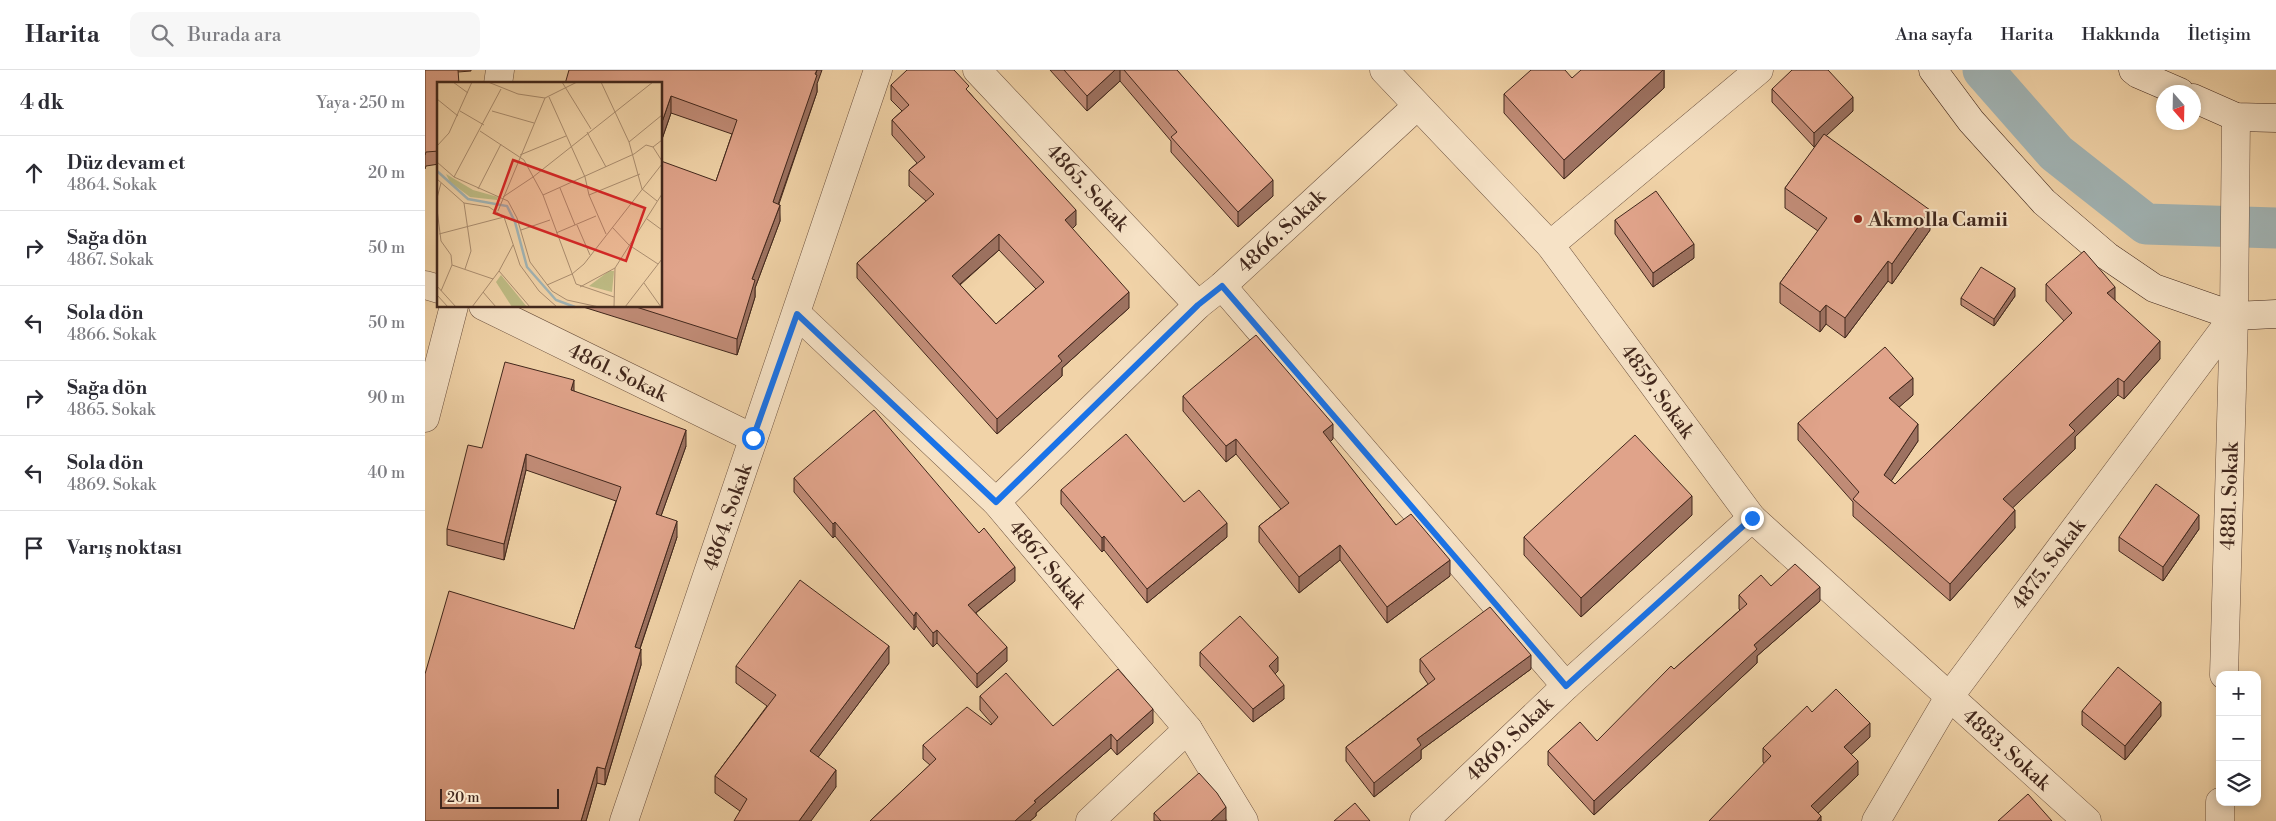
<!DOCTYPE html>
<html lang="tr">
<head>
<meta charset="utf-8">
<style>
  body { margin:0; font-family:"Libre Bodoni",serif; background:#f7f7f7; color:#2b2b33 }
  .controls { position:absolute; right:15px; bottom:15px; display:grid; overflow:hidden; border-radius:10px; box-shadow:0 2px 8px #0003 }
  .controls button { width:45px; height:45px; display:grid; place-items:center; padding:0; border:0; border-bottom:1px solid #e1e1e2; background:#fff; color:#2b2b33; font:25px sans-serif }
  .compass { position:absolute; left:1731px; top:15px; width:45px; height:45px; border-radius:50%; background:#fff; box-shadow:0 2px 8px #0003; rotate:160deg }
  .scale { position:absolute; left:15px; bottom:12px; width:119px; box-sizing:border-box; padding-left:5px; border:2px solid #41271c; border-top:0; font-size:14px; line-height:18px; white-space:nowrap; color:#41271c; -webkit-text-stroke:4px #f6e2c6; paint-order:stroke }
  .stop { position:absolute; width:15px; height:15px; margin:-11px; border:4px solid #1a73e8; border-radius:50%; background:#fff }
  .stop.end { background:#1a73e8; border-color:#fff; box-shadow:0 1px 5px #0008 }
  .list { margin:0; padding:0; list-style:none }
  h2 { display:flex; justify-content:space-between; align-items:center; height:65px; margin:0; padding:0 20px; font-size:21px }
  h2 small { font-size:16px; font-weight:400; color:#7c7c81 }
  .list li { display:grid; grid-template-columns:32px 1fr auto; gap:15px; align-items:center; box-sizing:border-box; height:75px; padding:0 20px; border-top:1px solid #e1e1e2 }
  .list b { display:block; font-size:19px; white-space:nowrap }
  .list p { margin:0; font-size:16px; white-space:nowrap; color:#7c7c81 }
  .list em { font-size:16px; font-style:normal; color:#7c7c81 }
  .icon { flex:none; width:28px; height:28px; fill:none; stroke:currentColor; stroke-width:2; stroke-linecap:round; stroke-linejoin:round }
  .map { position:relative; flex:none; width:1851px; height:751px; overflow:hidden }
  header { display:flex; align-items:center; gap:30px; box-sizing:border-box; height:70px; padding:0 25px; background:#fff; border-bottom:1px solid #e1e1e2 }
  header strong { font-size:24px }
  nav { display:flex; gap:28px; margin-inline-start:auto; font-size:18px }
  .search { width:350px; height:45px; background:#f7f7f7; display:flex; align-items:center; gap:12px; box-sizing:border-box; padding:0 18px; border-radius:10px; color:#7c7c81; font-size:19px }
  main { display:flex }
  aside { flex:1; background:#fff }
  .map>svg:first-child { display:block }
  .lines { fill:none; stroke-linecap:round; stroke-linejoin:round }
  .canal { stroke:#a1b4b5; stroke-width:41 }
  .street-casing { stroke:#6d523f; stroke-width:29 }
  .secondary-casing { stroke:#41271c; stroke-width:29 }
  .street { stroke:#f6e2c6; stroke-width:28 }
  .secondary { stroke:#f6e2c6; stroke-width:28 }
  .wall { fill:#c18c77; stroke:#41271c; fill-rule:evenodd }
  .shaded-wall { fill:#9d7261; stroke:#41271c }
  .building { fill:#e0a38a; stroke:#41271c; fill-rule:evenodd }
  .route { stroke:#1a73e8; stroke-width:6 }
  .poi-dot { fill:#8f2418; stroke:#f6e2c6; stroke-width:2 }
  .labels { text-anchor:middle; stroke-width:4; stroke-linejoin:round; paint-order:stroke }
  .street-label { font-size:20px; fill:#41271c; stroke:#f6e2c6 }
  .poi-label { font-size:20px; font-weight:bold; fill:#41271c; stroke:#f6e2c6; text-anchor:start }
  .inset-river { fill:none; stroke:#a1b4b5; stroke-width:2.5 }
  .inset-road { fill:none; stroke:#ab8e70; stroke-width:1 }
  .view { fill:#d62828; fill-opacity:0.15; stroke:#d62828; stroke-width:2.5 }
  .inset-edge { fill:none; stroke:#41271c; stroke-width:2.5 }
</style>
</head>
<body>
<header>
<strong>Harita</strong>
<div class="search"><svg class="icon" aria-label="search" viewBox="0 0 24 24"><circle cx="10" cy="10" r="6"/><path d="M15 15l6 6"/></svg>Burada ara</div>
<nav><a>Ana sayfa</a><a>Harita</a><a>Hakkında</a><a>İletişim</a></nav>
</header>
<main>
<aside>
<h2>4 dk<small>Yaya · 250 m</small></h2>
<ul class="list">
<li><svg class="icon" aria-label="ahead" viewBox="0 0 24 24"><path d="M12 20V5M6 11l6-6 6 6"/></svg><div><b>Düz devam et</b><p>4864. Sokak</p></div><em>20 m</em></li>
<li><svg class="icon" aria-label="right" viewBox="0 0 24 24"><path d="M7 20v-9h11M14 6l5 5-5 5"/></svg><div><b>Sağa dön</b><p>4867. Sokak</p></div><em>50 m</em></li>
<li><svg class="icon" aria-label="left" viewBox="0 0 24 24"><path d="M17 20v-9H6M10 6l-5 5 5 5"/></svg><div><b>Sola dön</b><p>4866. Sokak</p></div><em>50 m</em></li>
<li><svg class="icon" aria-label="right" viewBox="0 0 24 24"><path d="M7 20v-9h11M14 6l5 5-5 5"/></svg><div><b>Sağa dön</b><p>4865. Sokak</p></div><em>90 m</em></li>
<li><svg class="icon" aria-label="left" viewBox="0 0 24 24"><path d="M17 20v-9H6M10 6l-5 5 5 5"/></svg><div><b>Sola dön</b><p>4869. Sokak</p></div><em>40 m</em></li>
<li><svg class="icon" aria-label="arrive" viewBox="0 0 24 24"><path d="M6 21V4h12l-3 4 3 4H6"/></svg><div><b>Varış noktası</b></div></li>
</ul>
</aside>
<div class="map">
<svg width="1851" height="751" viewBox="0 0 1851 751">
  <rect width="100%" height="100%" fill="#f1d3a8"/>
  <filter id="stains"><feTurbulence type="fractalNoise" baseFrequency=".004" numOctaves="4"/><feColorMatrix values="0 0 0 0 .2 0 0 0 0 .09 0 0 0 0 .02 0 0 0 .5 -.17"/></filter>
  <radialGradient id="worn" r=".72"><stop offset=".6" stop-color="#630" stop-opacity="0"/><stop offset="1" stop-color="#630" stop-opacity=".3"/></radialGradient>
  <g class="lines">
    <path class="canal" d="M1558,0l73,83 90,71 130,4"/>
    <g class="street-casing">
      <g id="street">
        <path d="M552,0l221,235"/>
        <path d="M959,0l166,175 202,273 335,303"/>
        <path d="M73,14l2,-14"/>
        <path d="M1125,175l209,-175"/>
        <path d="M0,215l14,4"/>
        <path d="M797,216l344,400"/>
        <path d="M58,236l270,132"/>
        <path d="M372,244l199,188 192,227 56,92"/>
        <path d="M0,348l29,-112"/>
        <path d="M571,432l202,-197 24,-19 195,-180"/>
        <path d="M1799,605l10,-359 2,-199"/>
        <path d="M199,751l254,-751"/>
        <path d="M665,751l98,-92"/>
        <path d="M999,751l142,-135 186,-168"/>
        <path d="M1451,751l73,-124 285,-381"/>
        <path d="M1795,751v-19"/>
      </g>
    </g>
    <g class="secondary-casing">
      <g id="secondary">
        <path d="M1508,0l38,51 73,81 63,54 47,32 80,28 42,-2"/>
        <path d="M1708,0l5,4 42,18"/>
        <path d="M1768,28l43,19 40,1"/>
      </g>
    </g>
    <use href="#street" class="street"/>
    <use href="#secondary" class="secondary"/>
  </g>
  <g class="wall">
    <path d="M0,0h46v1l-13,1 -19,12v80l-13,2 -1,3z"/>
    <path d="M625,0h127l96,126 -35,31 -67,-75v-11l-51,-60 -33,30z"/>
    <path d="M1239,0v18l-100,91 -60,-66v-19l68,-16z"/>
    <path d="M236,14h156v8l-38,112 1,17 -25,67v9l-18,58 -157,-49h81l55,-125 16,-47 -61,-21 -10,29z"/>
    <path d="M466,15l78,7 107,133 -4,4 57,79 -67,60v8l-65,58 -140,-156v-15l69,-62 -17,-15v-16l8,-7 -25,-28v-15l10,-9 -11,-11zM574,180l37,39 -40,35 -36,-39z"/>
    <path d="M1347,19l81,22 -27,24 104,95 -38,54 -4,-3 -43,57 -19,-14 -6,8 -40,-29v-20l38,-52 -33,-23v-20l32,-43 -3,2 -42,-45z"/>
    <path d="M1190,150l79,38 -41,29 -38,-53z"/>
    <path d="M1621,214l69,16 45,59 -36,40 -6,-4 -43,42v12l-63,59 3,20 -65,73 -97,-85v-14l-55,-62v-17l115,-28 -14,12 19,34 -27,40 4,3 169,-163 -18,-20z"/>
    <path d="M1590,226l-21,30 -33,-21v-7z"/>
    <path d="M149,321l112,55 -25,70 16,21 -37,112 1,16 -36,120 -8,-2 -11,38h-161l149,-192 42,-128 -90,-31 -22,90 -57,-15v-16z"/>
    <path d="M758,326l150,43 -3,3 66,83 54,51 -63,47 -47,-63 -41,33 -40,-51v-16l22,-17 -45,-55 -10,8 -43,-51z"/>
    <path d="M369,408l221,103 -39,32 31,48 -30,27 -40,-45 -4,4 -17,-21 -2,4 -79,-94 -2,2 -39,-46z"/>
    <path d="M636,420l123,12 43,35 -80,66 -43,-53 -2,2 -41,-48z"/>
    <path d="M1267,445l-111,102 -57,-62v-18z"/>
    <path d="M1774,459l-36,52 -44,-30v-14z"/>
    <path d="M1346,516l49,15 -63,55v7l-163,152 -46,-50v-14l49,-10 77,-72 66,-59 -1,-1v-14z"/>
    <path d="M775,582l78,19 -3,3 9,25 -31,23 -53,-56z"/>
    <path d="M995,589l111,10 -110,81v9l-47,38 -28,-36v-14l82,-63 -8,-12z"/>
    <path d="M464,593l-71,94 18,30 -96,24 -25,-18v-17l52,-70 -31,-23v-17z"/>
    <path d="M555,626l73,30 100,-3 -36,32 -6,-7 -75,65v3l-6,5h-160l60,-56 -7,-6v-14l69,-21 -12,-14z"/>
    <path d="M1657,641l79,5 -36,44 -43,-35z"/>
    <path d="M1387,642l58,25 -19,17 7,21 -40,38 3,8 -58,-59v-14z"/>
    <path d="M729,743l72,8h-72z"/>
  </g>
  <g class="shaded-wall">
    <path d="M392,0h5l-5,14v8l-44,127v-17z"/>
    <path d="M690,0h5v11l-33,30v-15z"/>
    <path d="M1238,0h1v18l-100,91v-19z"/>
    <path d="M246,26v17l-10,29v-17z"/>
    <path d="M1428,27v14l-39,36v-14z"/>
    <path d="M848,110v16l-35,31v-15z"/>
    <path d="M355,135v16l-25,67v9l-18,58v-16l15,-60z"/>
    <path d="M651,140v15l-11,11v-16z"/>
    <path d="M1505,140v20l-38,54v-20z"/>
    <path d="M574,164v16l-47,41v-15z"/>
    <path d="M1269,174v14l-41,29v-14z"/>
    <path d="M1463,191v20l-43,57v-20z"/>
    <path d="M1690,217v17l-8,-11z"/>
    <path d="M1590,218v8l-21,30v-7z"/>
    <path d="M704,222v16l-67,60v8l-65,58v-15l61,-63z"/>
    <path d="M1401,235v19l-6,8v-20z"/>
    <path d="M1735,271v18l-36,40v-17z"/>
    <path d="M1488,308v17l-24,21v-18z"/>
    <path d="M1693,308v17l-43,42v12l-72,68v-18l66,-74z"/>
    <path d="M149,310v16l-3,-6z"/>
    <path d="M908,354v15l-10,9v-16z"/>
    <path d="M1493,354v17l-34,51v-17z"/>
    <path d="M261,360v16l-30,84v-16z"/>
    <path d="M811,369v15l-10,8v-16z"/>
    <path d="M101,384v16l-22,90v-16z"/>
    <path d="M1267,426v19l-111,102v-19z"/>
    <path d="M1590,440v18l-65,73v-17z"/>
    <path d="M1774,445v14l-36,52v-14z"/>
    <path d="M252,451v16l-42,126v-16z"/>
    <path d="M410,452v14l-2,2v-14z"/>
    <path d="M802,453v14l-80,66v-14z"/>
    <path d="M679,466v14l-2,2v-14z"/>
    <path d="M915,475v15l-41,33v-16z"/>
    <path d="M1025,490v16l-63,47v-16z"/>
    <path d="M590,497v14l-47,38v-14z"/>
    <path d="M1395,517v14l-63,55v7l-163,152v-14l160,-156z"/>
    <path d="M491,542v14l-2,4v-14z"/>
    <path d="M512,560v13l-4,4v-14z"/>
    <path d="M464,576v17l-79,105v-17z"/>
    <path d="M582,577v14l-30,27v-14z"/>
    <path d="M216,579v16l-36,120v-16z"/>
    <path d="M1106,585v14l-110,81v9l-47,38v-14l43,-44z"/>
    <path d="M853,587v14l-9,9v-14z"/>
    <path d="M859,615v14l-31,23v-13z"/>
    <path d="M1736,632v14l-36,44v-14z"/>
    <path d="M728,639v14l-36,32v-14z"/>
    <path d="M1445,653v14l-26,24v-14z"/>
    <path d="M686,664v14l-75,65v3l-6,5h-15l19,-20z"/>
    <path d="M1433,691v14l-47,45v-14z"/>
    <path d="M172,697v16l-11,38h-5z"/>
    <path d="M411,700v17l-25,34h-12z"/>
    <path d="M801,737v14h-15z"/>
    <path d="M1396,746v5h-4z"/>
  </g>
  <g class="building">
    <path d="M0,0h33l1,14h-20v67l-13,1 -1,3z"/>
    <path d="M144,0h248l-2,4 2,1 -44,127 7,3 -28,74 3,1 -18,59 -104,-33h28v-145l55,20 21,-61 -66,-24 -10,29v-41h-96z"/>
    <path d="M482,0h47l15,16 -3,3 110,121 -11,10 64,72 -71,64 4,5 -65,58 -140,-156 77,-69 -25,-24 16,-13 -33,-37 17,-15 -18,-20zM574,164l45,48 -48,42 -44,-48z"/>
    <path d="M639,0h51l-28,26z"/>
    <path d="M699,0h53l96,110 -35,32 -67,-75 6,-5z"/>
    <path d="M1106,0h34l7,8 9,-8h82l-99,90 -60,-66z"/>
    <path d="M1367,0h36l25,27 -39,36 -42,-44z"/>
    <path d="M1399,64l106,76 -38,54 -4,-3 -43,57 -19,-13 -6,7 -40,-29 47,-65 -42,-30z"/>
    <path d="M1231,121l38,53 -41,29 -38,-53z"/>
    <path d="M1659,181l31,36 -8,6 53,48 -36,41 -6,-4 -49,47 6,6 -72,68 12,11 -65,74 -97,-85 6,-7 -61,-69 87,-76 28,31 -24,20 29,26 -34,51 11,9 177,-171 -26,-29z"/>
    <path d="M1556,197l34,21 -21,31 -33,-21z"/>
    <path d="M831,265l77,89 -10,8 73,93 15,-11 39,46 -63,47 -47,-62 -41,32 -40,-51 30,-23 -53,-64 -10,7 -43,-50z"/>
    <path d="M80,292l69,18 -3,10 115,40 -30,84 21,7 -42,126 6,2 -36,120 -8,-2 -16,54h-156v-147l24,-83 125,38 47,-142 -95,-33 -22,90 -57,-15 21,-84 14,3z"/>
    <path d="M449,340l105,123 5,-5 31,39 -47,38 39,42 -30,27 -40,-44 -4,3 -17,-21 -2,4 -79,-94 -2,2 -39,-46z"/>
    <path d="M701,364l58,68 15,-12 28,33 -80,66 -43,-53 -2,2 -41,-48z"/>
    <path d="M1210,365l57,61 -111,102 -57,-61z"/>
    <path d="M1731,414l43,31 -36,52 -44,-30z"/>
    <path d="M1370,494l25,23 -66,58 3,4 -163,152 -46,-50 32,-29 17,19 74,-75 3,3 73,-65 -8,-9 22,-20 10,11z"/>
    <path d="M375,510l89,66 -79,105 26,19 -37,51h-65l13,-22 -32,-23 61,-81 -40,-29z"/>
    <path d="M1065,537l41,48 -114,84 4,6 -47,38 -28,-36 89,-68 -15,-20z"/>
    <path d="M815,546l38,41 -9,9 15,19 -31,24 -53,-57z"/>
    <path d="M1693,597l43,35 -36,44 -43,-35z"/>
    <path d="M693,599l35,40 -36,32 -6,-7 -77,67 2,1 -21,19h-145l66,-62 -13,-14 44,-38 24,18 7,-8 -18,-21 26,-23 47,53z"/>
    <path d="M1411,619l34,34 -26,24 14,14 -47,45 10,10 -4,5h-108l62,-65 -8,-8 44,-42 5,6z"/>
    <path d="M774,703l18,20 9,14 -15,14h-50l-7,-8z"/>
    <path d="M1603,724l24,27h-54z"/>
    <path d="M930,733l15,18h-36z"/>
  </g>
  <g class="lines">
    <path class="route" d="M328,368l44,-124 199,188 202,-197 24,-19 344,400 186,-168"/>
  </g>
  <circle class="poi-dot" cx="1433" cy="149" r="5"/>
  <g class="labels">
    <g class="street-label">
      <text transform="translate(663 117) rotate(47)" y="7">4865. Sokak</text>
      <text transform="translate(856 161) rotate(-43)" y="7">4866. Sokak</text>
      <text transform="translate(193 302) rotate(26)" y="7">4861. Sokak</text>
      <text transform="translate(1233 321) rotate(54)" y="7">4859. Sokak</text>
      <text transform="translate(1804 426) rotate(-88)" y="7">4881. Sokak</text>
      <text transform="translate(302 447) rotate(-71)" y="7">4864. Sokak</text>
      <text transform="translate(623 494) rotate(50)" y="7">4867. Sokak</text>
      <text transform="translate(1623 494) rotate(-53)" y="7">4875. Sokak</text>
      <text transform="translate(1084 669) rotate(-44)" y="7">4869. Sokak</text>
      <text transform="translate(1582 679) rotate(42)" y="7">4883. Sokak</text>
    </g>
    <g class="poi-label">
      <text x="1443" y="156">Akmolla Camii</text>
    </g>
  </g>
  <g transform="translate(12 12)">
    <rect width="225" height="225" fill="#f1d3a8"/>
    <path d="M9,92l27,16 25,7 -1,3 -27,-3 -20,-15zM172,189h5l-2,21 -23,-6zM64,193l26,32h-15l-16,-25z" fill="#bebb84"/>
    <path class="inset-river" d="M0,89l31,28 39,7 8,16 12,45 29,33 19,7"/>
    <path class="inset-road" d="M16,0l15,11M51,0l30,12 27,4 32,-16M125,0l29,47M164,0l28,60 13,47 15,12M112,15l36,80 4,18 17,39M0,17l21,17M23,29l24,14M55,29l42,12M43,49l44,29 19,35 33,89 38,13M150,50l19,35M192,60l33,-27M0,64l12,-13 23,-51M216,65l9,14M83,73l46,-19M0,80l17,15 54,24 9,17 13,44 22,29 15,9 32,7M17,95l47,-88M0,97l27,24 25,4 15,10 16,48 19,26 18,16M123,106l15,37M41,107l23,-45M106,113l91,-41 12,-9 7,2 9,-7M152,113l51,-21M66,115l30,-20 120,-95M0,116l4,-15M27,121l7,48 -6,18M0,127l4,32 10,14 1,10 -11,26M61,129l47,-113M210,137l15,11M140,143l13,30M175,145l17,18 29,19M84,148l29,-10M119,151l40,-17M2,152l65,-17M15,183l41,14M62,189l31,36M207,201l17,24M110,203l25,-11 12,-10 78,-100M0,204l19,21M143,205l35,-19 47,-74M46,210l13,15M0,213l11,12M35,225l27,-36 14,-26M177,225l1,-39M188,225l37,-48"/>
    <path class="view" d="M76,78l132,48 -19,53 -132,-48z"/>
    <rect width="225" height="225" class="inset-edge"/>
  </g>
  <rect width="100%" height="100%" filter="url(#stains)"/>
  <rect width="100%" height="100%" fill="url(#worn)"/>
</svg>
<div class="controls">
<button>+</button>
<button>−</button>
<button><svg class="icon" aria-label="layers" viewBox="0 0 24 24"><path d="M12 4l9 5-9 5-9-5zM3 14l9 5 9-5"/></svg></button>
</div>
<svg class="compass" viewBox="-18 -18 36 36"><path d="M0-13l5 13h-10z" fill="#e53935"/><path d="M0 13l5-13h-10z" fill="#7c7c81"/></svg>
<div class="scale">20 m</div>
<div class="stop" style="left:328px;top:368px"></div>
<div class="stop end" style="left:1327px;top:448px"></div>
</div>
</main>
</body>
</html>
